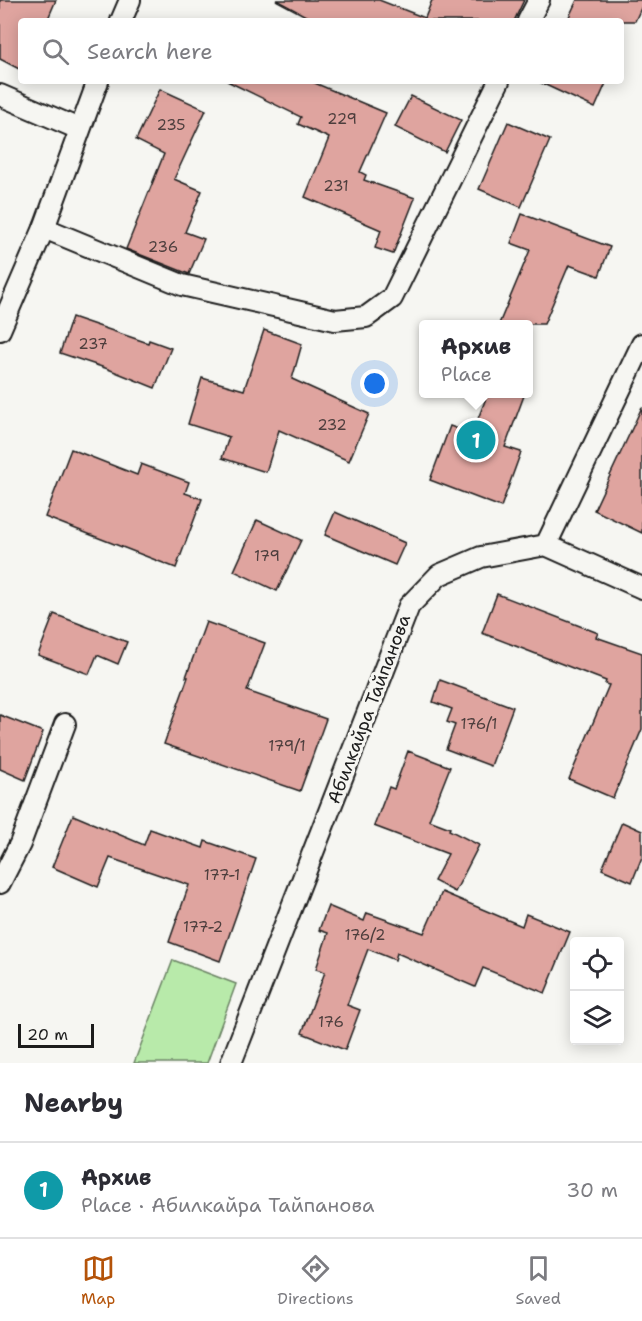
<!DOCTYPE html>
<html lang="en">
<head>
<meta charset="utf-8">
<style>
  body { margin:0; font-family:"Shantell Sans",sans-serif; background:#f7f7f7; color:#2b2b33 }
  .controls { position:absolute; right:18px; bottom:18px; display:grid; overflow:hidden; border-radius:6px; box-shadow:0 3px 15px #0003 }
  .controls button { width:54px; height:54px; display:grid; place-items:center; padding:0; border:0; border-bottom:2px solid #e1e1e2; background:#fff; color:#2b2b33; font:30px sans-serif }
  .scale { position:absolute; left:18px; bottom:15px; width:76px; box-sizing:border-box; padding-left:6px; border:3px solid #1c1c1c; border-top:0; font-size:16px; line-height:21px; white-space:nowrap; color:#1c1c1c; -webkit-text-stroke:4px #f6f6f2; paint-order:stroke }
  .you { position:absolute; left:375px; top:384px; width:21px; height:21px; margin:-15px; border:4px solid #fff; border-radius:50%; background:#1a73e8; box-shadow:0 0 0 9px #1a73e833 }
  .badge { display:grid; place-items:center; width:39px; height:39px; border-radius:50%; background:#b45309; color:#fff; font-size:20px; font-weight:700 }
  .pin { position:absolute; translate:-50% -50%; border:3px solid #fff; box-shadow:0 2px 6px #0006 }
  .popup { position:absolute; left:419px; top:320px; width:114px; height:78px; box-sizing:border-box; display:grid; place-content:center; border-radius:6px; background:#fff; filter:drop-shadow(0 2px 4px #0005); font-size:20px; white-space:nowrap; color:#7c7c81 }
  .popup b { font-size:22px; color:#2b2b33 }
  .popup::after { content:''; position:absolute; left:50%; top:100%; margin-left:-12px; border:12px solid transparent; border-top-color:#fff }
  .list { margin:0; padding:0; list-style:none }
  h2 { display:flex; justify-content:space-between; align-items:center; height:78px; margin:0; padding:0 24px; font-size:26px }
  h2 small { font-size:20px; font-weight:400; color:#7c7c81 }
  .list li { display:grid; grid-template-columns:39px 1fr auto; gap:18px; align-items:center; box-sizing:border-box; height:96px; padding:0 24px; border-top:2px solid #e1e1e2 }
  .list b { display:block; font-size:22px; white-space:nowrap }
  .list p { margin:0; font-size:20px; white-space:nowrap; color:#7c7c81 }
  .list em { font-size:20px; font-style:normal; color:#7c7c81 }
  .icon { flex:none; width:33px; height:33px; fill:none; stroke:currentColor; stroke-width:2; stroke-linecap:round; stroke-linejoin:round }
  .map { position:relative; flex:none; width:642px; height:1063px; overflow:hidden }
  .search { position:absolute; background:#fff; box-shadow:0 3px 15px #0003; left:18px; right:18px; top:18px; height:66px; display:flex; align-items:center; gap:15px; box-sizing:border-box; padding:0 21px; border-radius:6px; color:#7c7c81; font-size:22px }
  .sheet { height:174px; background:#fff }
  nav { display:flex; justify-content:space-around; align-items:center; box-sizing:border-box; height:84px; border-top:2px solid #e1e1e2; background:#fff; font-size:16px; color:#7c7c81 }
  nav a { display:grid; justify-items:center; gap:3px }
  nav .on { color:#b45309 }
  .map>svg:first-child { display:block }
  .park { fill:#b8eaaa; stroke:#6a8363; stroke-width:1.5 }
  .building { fill:#dfa49f; stroke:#1c1c1c; stroke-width:1.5 }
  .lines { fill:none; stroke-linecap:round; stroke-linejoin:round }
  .minor-casing { stroke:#1c1c1c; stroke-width:24 }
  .minor { stroke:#f6f6f2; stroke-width:20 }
  .labels { text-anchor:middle; stroke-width:6; stroke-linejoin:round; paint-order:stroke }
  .number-label { font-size:15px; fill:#4d3e3d }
  .street-label { font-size:18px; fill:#1c1c1c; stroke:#f6f6f2 }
</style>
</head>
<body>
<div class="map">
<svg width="642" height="1063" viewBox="0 0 642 1063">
  <rect width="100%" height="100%" fill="#f6f6f2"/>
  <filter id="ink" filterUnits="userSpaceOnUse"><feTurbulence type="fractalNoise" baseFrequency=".0167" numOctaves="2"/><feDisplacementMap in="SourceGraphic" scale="12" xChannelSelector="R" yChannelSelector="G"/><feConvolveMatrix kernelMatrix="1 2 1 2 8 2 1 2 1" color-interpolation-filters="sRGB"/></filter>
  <g filter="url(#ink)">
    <path class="park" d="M173,960l63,24 -29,79h-73z"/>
    <g class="building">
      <path d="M0,0h56l-9,21h-26v49l-21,-11z"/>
      <path d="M276,0h103l46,18 7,-18h92l-10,21h-199z"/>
      <path d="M577,0h65v6l-7,15h-68z"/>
      <path d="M227,81h83l76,32 -26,59 6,3 -2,5 51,18 -22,56 -18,-6 6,-18 -76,-33 24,-59 -31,-14 3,-7z"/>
      <path d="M537,81h70l-12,27z"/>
      <path d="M160,89l46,21 -32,69 28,12 -17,41 19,7 -15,35 -63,-25 38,-95 -28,-14z"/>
      <path d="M411,96l50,24 -16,32 -50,-25z"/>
      <path d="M508,122l42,18 -29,67 -42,-18z"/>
      <path d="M522,214l88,33 -11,29 -30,-11 -25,59h-45l31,-74 -19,-7z"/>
      <path d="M72,317l76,26 1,-3 22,8 -16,40 -47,-19 -48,-16z"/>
      <path d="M264,330l38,14 -10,35 77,35 -20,47 -70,-31 -13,42 -44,-14 7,-21 -41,-13 14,-46 42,12z"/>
      <path d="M488,393h37l-20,54 16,5 -20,55 -71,-27 20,-54 22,8z"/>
      <path d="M642,407v126l-48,-23z"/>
      <path d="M71,449l66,26 4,-11 48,18 -4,11 17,6 -26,69 -131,-51z"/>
      <path d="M335,512l70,31 -10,22 -70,-30z"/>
      <path d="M257,520l44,20 -24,51 -43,-20z"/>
      <path d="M497,594l101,39 -2,4 46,16v76l-29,69 -44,-19 40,-94 -4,-1 1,-3 -124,-48z"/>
      <path d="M54,614l73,28 -9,22 -21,-9 -8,19 -51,-19z"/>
      <path d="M206,622l59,21 -18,48 79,28 -26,72 -136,-47 24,-67h-2z"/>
      <path d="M440,680l73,27 -22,59 -45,-17 9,-24 -8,-3 5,-13 -19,-7z"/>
      <path d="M0,715l43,17 -18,48 -25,-11z"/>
      <path d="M408,751l42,16 -21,53 21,8 -1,2 30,15 -24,47 -21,-11 14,-27 -74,-28 15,-39 5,2z"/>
      <path d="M73,815l71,30 6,-16 53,19 2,-7 51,18 -36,102 -51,-19 20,-57 -79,-27 -12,29 -46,-20z"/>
      <path d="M622,822l20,9v26l-10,25 -30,-13z"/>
      <path d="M442,892l80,34 4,-12 44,18 -25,61 -62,-25 -8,19 -78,-34 -2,7 -27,-11 -21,56 13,5 -15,40 -43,-17 23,-61 -9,-3 12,-36 -9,-3 9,-24 36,15 3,-8 57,20z"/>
    </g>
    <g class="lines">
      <g class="minor-casing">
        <g id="minor">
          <path d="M121,21l9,-21"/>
          <path d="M528,21l11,-21"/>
          <path d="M0,95l79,34"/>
          <path d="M44,228l138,57 153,35 31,-3 26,-19 107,-217"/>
          <path d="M0,330l44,-102 54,-147"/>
          <path d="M546,545l96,43"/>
          <path d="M0,883l20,-39 45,-120"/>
          <path d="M231,1063l178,-457 30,-31 42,-18 65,-12 96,-201"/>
        </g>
      </g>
      <use href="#minor" class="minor"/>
    </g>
  </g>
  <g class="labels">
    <g class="number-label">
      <text x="342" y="124">229</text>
      <text x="171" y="130">235</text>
      <text x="336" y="191">231</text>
      <text x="163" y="252">236</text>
      <text x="93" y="349">237</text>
      <text x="332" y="430">232</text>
      <text x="267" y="561">179</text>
      <text x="479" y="729">176/1</text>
      <text x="287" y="751">179/1</text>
      <text x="222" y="880">177-1</text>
      <text x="203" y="932">177-2</text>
      <text x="365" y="940">176/2</text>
      <text x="331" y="1027">176</text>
    </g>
    <g class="street-label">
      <text transform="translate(369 709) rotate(-69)" y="6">Абилкайра Тайпанова</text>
    </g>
  </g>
</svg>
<div class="controls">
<button><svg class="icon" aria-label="locate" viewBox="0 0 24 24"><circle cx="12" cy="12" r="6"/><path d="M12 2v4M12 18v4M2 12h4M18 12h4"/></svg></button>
<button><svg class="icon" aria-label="layers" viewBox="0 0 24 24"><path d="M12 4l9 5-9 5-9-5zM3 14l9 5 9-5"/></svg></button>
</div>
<div class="scale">20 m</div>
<div class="you"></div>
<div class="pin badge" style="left:476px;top:440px;background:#0f9aa8">1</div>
<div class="popup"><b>Архив</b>Place</div>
<div class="search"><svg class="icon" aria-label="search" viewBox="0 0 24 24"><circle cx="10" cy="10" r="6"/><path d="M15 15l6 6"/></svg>Search here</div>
</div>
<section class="sheet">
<h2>Nearby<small></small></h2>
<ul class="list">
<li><span class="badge" style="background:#0f9aa8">1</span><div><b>Архив</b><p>Place · Абилкайра Тайпанова</p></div><em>30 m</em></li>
</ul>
</section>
<nav>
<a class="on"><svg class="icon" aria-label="map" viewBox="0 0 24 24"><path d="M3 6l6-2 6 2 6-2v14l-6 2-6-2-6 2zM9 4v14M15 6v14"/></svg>Map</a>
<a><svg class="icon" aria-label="directions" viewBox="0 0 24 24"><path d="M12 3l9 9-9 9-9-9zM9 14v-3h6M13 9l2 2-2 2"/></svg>Directions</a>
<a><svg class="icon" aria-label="saved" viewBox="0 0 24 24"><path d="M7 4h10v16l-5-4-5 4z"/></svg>Saved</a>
</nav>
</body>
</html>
